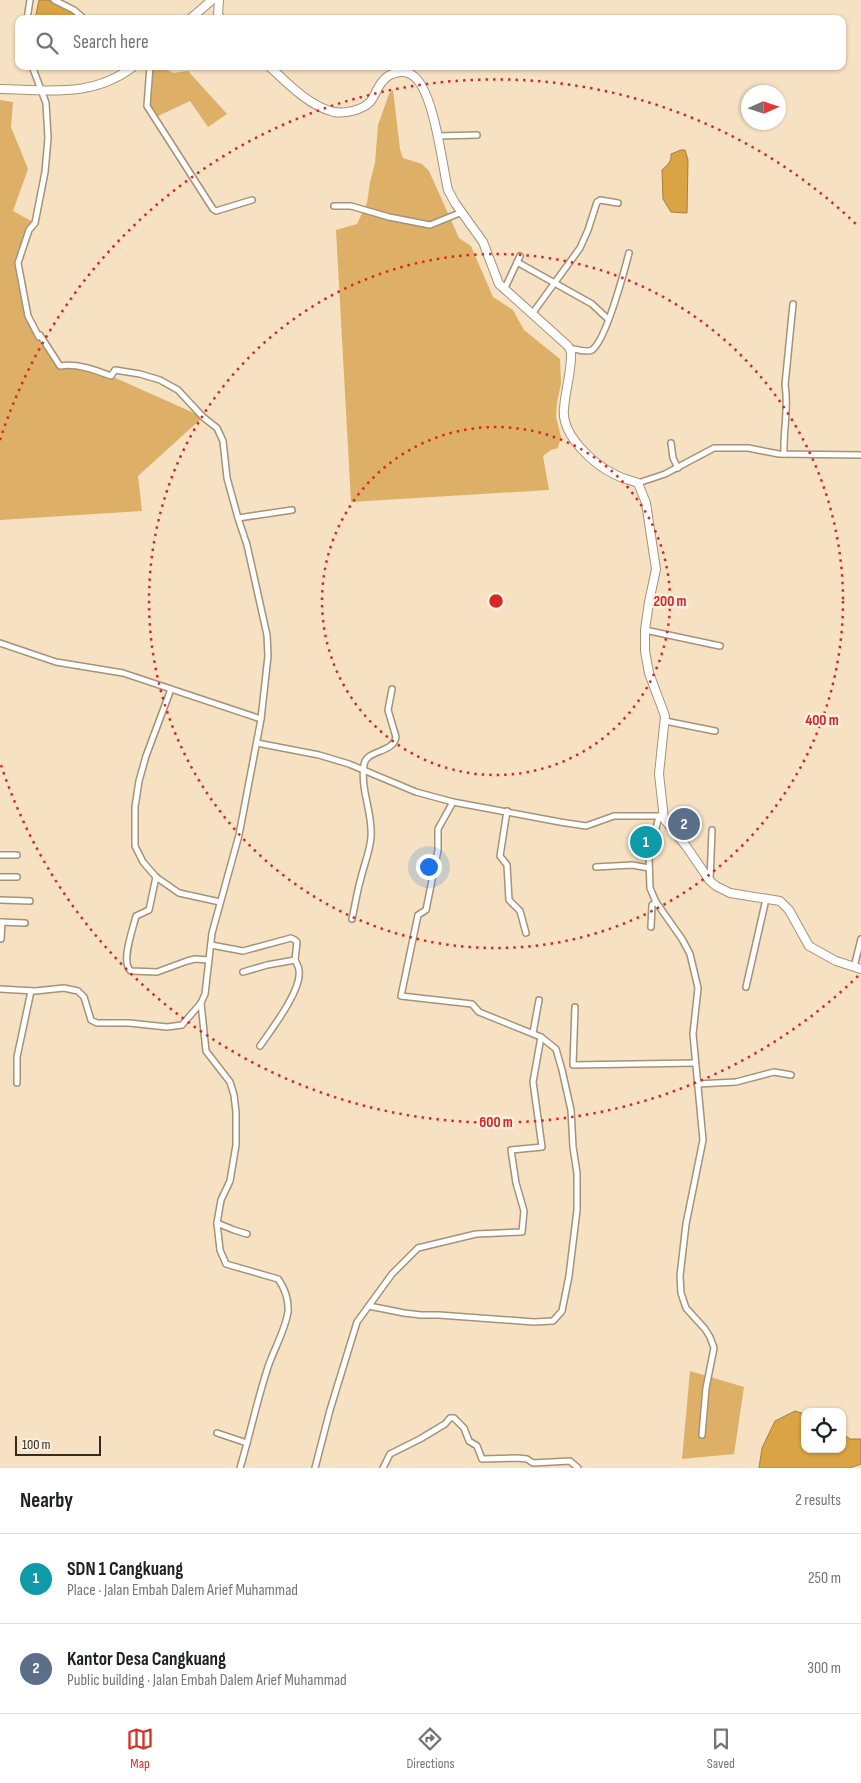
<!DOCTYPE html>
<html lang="en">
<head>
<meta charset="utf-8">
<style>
  body { margin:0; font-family:"Sofia Sans Condensed",sans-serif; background:#f2f2f2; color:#202124 }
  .controls { position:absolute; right:15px; bottom:15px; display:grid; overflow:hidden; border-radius:10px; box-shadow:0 1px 4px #0004 }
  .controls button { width:45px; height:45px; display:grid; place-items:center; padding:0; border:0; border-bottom:1px solid #e0e0e0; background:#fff; color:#202124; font:25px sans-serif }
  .compass { position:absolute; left:741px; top:85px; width:45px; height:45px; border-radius:50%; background:#fff; box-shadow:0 1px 4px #0004; rotate:87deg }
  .scale { position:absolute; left:15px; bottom:12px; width:86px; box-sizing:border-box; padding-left:5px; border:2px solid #332b20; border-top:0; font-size:14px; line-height:18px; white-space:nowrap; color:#332b20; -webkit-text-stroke:4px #fcefdd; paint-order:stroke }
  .you { position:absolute; left:428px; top:866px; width:18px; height:18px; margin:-12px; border:4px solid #fff; border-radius:50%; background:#1a73e8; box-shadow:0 0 0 8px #1a73e833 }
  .badge { display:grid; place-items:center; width:32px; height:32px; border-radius:50%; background:#d93025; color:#fff; font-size:16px; font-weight:700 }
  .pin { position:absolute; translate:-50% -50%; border:2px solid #fff; box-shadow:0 1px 5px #0006 }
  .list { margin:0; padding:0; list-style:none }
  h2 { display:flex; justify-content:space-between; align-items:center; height:65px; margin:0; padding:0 20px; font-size:21px }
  h2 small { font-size:16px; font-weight:400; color:#757577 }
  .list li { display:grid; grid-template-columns:32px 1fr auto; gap:15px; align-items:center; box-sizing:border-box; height:90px; padding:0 20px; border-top:1px solid #e0e0e0 }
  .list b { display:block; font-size:19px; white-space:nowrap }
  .list p { margin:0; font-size:16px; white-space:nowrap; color:#757577 }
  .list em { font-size:16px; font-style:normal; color:#757577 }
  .icon { flex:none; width:28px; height:28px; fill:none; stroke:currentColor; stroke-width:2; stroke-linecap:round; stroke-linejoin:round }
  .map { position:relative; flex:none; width:861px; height:1468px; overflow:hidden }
  .search { position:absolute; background:#fff; box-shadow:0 1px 4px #0004; left:15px; right:15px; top:15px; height:55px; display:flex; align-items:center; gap:12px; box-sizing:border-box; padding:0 18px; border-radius:10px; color:#757577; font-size:19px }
  .sheet { height:245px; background:#fff }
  nav { display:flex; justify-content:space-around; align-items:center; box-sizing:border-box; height:70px; border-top:1px solid #e0e0e0; background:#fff; font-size:14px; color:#757577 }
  nav a { display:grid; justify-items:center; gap:2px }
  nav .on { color:#d93025 }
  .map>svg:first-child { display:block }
  .green { fill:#deb067 }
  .water { fill:#daa344; stroke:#a87f39 }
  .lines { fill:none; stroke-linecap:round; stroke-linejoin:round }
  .street-casing { stroke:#a69275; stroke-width:8 }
  .secondary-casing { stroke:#a69275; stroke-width:10 }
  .street { stroke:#fff; stroke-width:5 }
  .secondary { stroke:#fff; stroke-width:8 }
  .ring { fill:none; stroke:#d62828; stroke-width:2.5; stroke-dasharray:2.5 5 }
  .centre { fill:#d62828; stroke:#fcefdd; stroke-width:2.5 }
  .ring-label { font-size:15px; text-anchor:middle; font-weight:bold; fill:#d62828; stroke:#fcefdd; stroke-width:5; stroke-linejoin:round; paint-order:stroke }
</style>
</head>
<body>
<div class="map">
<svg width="861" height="1468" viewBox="0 0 861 1468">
  <rect width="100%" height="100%" fill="#f6e1c2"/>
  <g class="green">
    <path d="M151,66h10l12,7 15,-2 39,43 -19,13 -18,-26 -34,16 -7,-10z"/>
    <path d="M393,90l7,59 3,9 19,6 7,7 30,67 12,8 22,51 20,13 11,20 36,29 1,25 -4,18 -1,15 5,20 -3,11 -7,2 -8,6 6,34 -198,12 -15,-272 21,-6 10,-21 3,-21 5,-19 3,-38 11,-31z"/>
    <path d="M0,100l13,2 -2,25 17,42 -15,42 22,12 -17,50 10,43 32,50 51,10 92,41 -65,59 4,35 -142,9z"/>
    <path d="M690,1371l54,16 -10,67 -52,5z"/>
  </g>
  <g class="water">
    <path d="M39,0h12l25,12 -1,7h-40z"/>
    <path d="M681,150h4l3,10 -1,53h-2l-14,-1 -8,-13 -1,-29c5,-5 10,-8 9,-16z"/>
    <path d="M795,1411l10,3v35h37v-16l8,6h11v25l-11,4h-91l3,-20 13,-27z"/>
  </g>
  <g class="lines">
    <g class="street-casing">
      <g id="street">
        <path d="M54,0l20,10 8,7"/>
        <path d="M27,19l3,-19"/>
        <path d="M150,66l-3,40 66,103 3,2 36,-11"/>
        <path d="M437,136l40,-1"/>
        <path d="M334,206h17l38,11 41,8 32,-13"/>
        <path d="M517,262l75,42 16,15"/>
        <path d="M504,290l16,-34"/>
        <path d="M532,314l48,-66 8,-18 9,-28 3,-2 18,3"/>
        <path d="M569,348c6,1 18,5 23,2 14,-10 32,-78 37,-97"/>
        <path d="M671,443l2,15 5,10"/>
        <path d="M784,454c-1,-23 5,-47 1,-69l8,-81"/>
        <path d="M638,483l27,-9 49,-26h34l31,6 82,1"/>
        <path d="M238,518l54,-8"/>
        <path d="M645,630l75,16"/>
        <path d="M0,643l56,19 67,11 138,46"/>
        <path d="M171,689l-25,67 -7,25 -4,26v39l8,16 13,15 23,16 41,9"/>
        <path d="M665,721l50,10"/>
        <path d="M257,743l62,12 30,9 67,28 37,10 107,20 26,4 28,-10h46"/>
        <path d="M507,811l-7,45 7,9 2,35 11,11 6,22"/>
        <path d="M659,816l-10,42 1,30 6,14 26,37 8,15 8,34 -5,46 10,106 -17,84 -6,52 1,17 5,15 19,21 5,8 4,11 -8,40 -4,47"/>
        <path d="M0,855h17"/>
        <path d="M596,867l36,-2 17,3"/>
        <path d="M0,877h17"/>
        <path d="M156,877l-7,33 -13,6c-3,13 -16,47 -5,55l26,1 30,-11 8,-2 13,1"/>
        <path d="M710,880l2,-50"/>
        <path d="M0,900l30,1"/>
        <path d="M352,919c3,-13 5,-28 9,-41 3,-13 9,-27 10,-41 2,-24 -11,-47 -7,-72 2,-16 29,-11 32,-28l-8,-27 4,-21"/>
        <path d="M0,922l25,1"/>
        <path d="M651,927l1,-22 4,-3"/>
        <path d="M1,939l1,-17"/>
        <path d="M211,945l32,6 48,-13 4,2 2,2 -2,18 -28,5 -24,7"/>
        <path d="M854,967l7,-28"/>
        <path d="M746,987l20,-88"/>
        <path d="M0,989l35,2 29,-3 14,3 6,6 7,23 6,3h32l38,4 15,-2 19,-22 4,-9 7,-61 27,-98 22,-116 7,-63 -1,-21 -20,-90 -9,-27 -11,-40 -4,-37 -6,-13 -14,-11 -25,-27 -18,-10 -20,-6 -25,-4 -4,6c-16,-6 -34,-13 -51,-10l-20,-31 -1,2 -11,-21 -10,-53 11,-33 6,-7 10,-51 3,-34 -2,-35 -14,-37"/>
        <path d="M201,1003l5,48 24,31 4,13 2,17v33l-6,36 -9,19 -4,23 3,27 6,14 52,15c7,9 11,22 10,33 -3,19 -14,37 -20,55 -11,33 -18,68 -28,101"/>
        <path d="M575,1007l-2,58 122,-2"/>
        <path d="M533,1033l6,-33"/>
        <path d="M260,1046c11,-16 42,-56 39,-75 0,-4 -2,-7 -4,-11"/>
        <path d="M17,1083v-26l14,-66"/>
        <path d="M697,1084l39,-2 38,-10 17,3"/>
        <path d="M217,1223l17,7 13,4"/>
        <path d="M369,1306l35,7 17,2h18l95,7 19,-1 9,-10 7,-35 8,-66v-37l-4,-26 -2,-37 -9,-40 -6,-21 -15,-12 -62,-25 -7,-8 -71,-8 17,-81 8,-5 12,-60v-21l15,-27"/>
        <path d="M217,1433l30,10"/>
        <path d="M315,1468l15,-58 27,-88 35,-48 26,-26 58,-14 46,-2 2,-21 -8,-28 -5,-33 31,-3 -9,-65 8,-45"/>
        <path d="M383,1468l7,-14 30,-15 25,-15 5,-6h4l10,10 5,13 8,5 5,13 35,-1 10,1 6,4 37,-2 8,7"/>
      </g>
    </g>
    <g class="secondary-casing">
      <g id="secondary">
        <path d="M219,0l-1,14 3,5"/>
        <path d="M190,19l22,-19"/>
        <path d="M269,66c18,17 40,40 65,46 11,2 28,-2 36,-10 5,-6 7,-14 12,-20 6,-9 21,-13 30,-7 22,13 30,90 36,115l7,13 28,39 16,42 69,62 3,6c1,18 -6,39 -7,57 -3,26 30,56 52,66 7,4 15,5 22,8l8,20 10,66 -7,33 -4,28v21l4,22 16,43 -6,58 5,45 22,27 24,35 6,5 14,7 50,8 9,9 20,36 27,15 25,8"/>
        <path d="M0,89c49,1 93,9 134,-23"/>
      </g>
    </g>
    <use href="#street" class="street"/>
    <use href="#secondary" class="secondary"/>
  </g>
  <g class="ring">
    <circle cx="496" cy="601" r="174"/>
    <circle cx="496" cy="601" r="347"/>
    <path d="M858 976A521 521 0 0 1 0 762M0 440A521 521 0 0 1 858 226"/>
  </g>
  <circle cx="496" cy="601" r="8" class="centre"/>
  <g class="ring-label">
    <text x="670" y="606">200 m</text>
    <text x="822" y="725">400 m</text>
    <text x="496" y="1127">600 m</text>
  </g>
</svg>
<div class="controls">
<button><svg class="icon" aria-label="locate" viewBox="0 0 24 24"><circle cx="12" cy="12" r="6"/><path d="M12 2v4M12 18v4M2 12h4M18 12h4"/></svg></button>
</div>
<svg class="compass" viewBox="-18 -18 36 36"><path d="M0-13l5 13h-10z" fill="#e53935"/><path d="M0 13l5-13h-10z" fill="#757577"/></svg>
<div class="scale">100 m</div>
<div class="you"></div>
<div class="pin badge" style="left:646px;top:842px;background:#0f9aa8">1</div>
<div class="pin badge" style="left:684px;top:824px;background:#5c6f8a">2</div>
<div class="search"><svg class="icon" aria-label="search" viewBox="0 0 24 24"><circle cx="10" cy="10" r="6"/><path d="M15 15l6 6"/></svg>Search here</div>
</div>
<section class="sheet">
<h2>Nearby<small>2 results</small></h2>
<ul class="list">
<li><span class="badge" style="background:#0f9aa8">1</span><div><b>SDN 1 Cangkuang</b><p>Place · Jalan Embah Dalem Arief Muhammad</p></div><em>250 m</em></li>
<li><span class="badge" style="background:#5c6f8a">2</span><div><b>Kantor Desa Cangkuang</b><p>Public building · Jalan Embah Dalem Arief Muhammad</p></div><em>300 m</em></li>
</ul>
</section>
<nav>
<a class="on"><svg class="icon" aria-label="map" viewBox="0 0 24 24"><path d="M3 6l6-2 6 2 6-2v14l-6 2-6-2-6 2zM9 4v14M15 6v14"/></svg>Map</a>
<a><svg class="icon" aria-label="directions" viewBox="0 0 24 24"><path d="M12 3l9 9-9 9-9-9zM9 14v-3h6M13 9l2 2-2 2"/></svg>Directions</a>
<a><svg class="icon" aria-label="saved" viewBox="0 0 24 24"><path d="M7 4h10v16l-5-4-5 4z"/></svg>Saved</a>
</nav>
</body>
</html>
